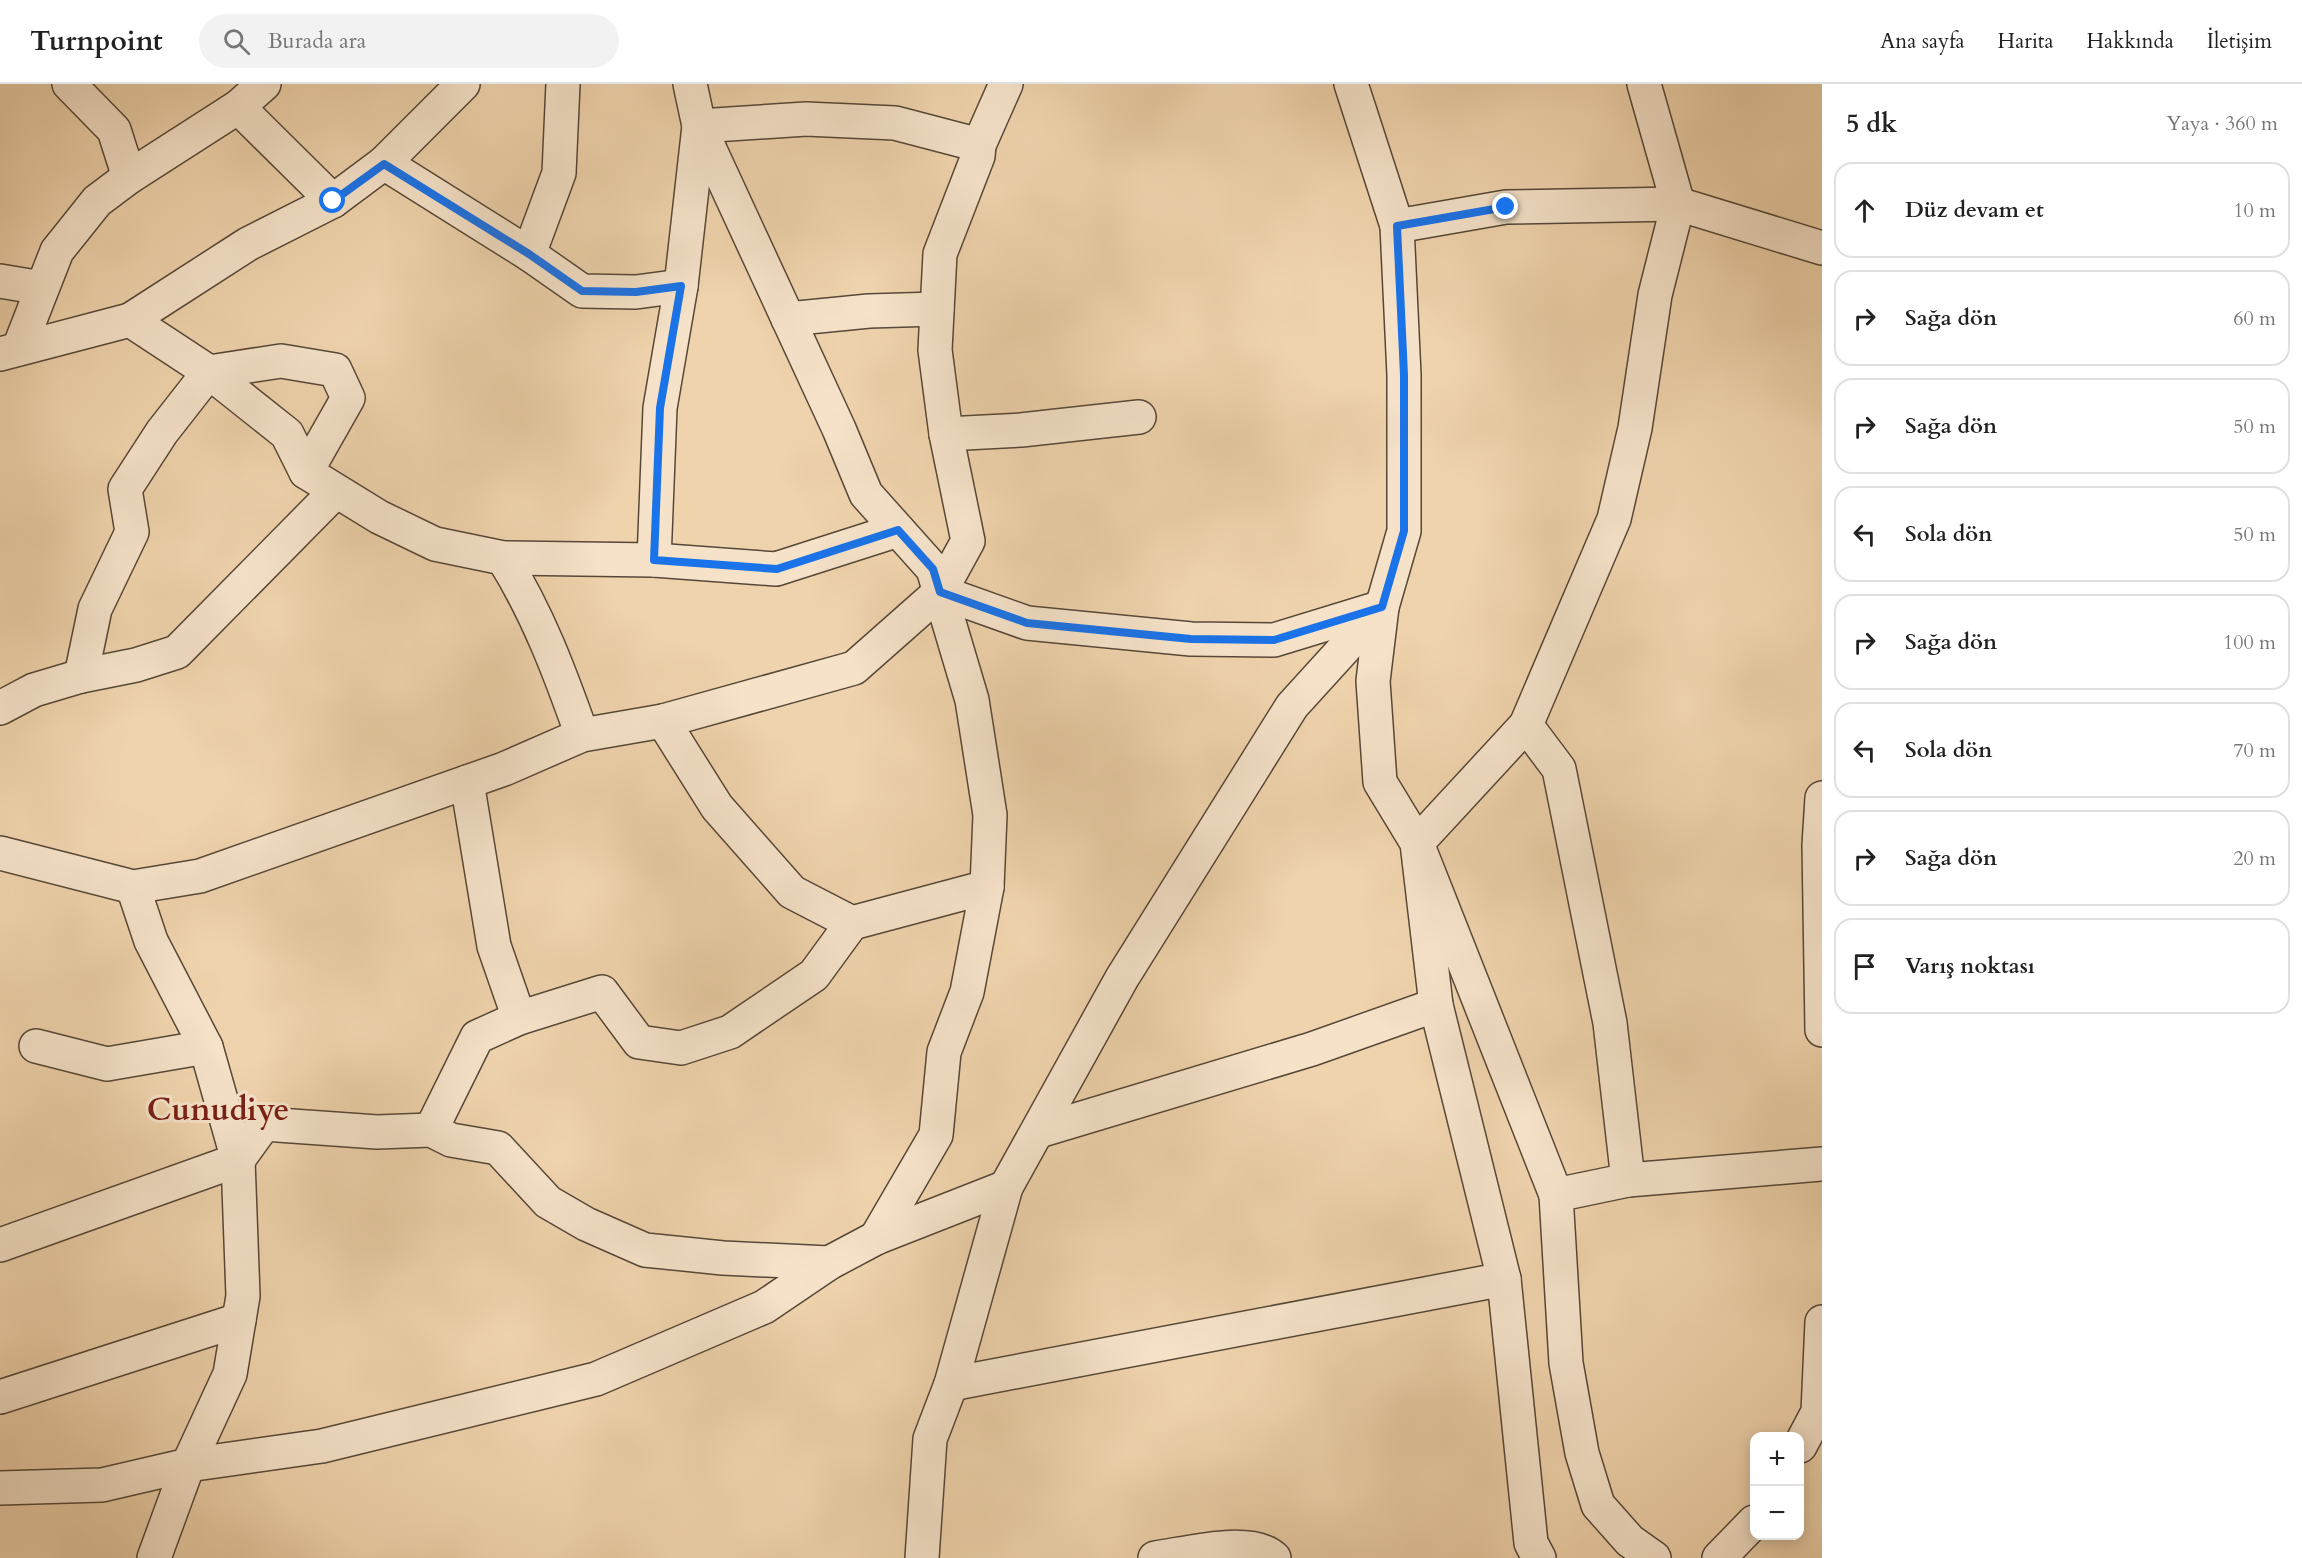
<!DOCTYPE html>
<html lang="tr">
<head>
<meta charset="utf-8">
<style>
  body { margin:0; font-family:Cardo,serif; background:#f2f2f2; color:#222 }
  .controls { position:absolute; right:18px; bottom:18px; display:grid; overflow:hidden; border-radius:12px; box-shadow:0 3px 15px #0003 }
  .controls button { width:54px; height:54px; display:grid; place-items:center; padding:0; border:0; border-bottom:2px solid #e0e0e0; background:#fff; color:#222; font:30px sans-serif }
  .stop { position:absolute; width:18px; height:18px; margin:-14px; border:4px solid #1a73e8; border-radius:50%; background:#fff }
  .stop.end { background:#1a73e8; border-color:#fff; box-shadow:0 2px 6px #0008 }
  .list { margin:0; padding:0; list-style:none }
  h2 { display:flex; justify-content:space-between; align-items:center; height:78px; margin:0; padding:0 24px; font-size:26px }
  h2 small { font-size:20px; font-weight:400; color:#767676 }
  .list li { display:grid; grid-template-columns:39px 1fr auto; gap:18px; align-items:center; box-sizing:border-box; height:96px; margin:0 12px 12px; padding:0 12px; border:2px solid #e0e0e0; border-radius:18px }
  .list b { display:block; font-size:22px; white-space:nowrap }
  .list em { font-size:20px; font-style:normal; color:#767676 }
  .icon { flex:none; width:33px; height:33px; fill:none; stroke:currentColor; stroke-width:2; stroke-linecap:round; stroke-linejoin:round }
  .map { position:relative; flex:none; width:1822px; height:1474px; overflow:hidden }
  header { display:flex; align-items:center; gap:36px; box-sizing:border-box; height:84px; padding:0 30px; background:#fff; border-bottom:2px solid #e0e0e0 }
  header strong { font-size:28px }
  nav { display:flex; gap:33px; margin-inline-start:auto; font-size:21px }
  .search { width:420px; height:54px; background:#f2f2f2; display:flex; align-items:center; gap:15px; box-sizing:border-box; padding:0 21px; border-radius:33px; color:#767676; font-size:22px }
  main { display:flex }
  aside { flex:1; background:#fff }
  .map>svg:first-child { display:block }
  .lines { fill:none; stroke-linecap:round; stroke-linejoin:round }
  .minor-casing { stroke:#564838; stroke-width:36 }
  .minor { stroke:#f5e2c9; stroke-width:33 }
  .route { stroke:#1a73e8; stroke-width:8 }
  .labels { text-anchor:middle; stroke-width:6; stroke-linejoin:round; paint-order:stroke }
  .district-label { font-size:32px; font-weight:bold; fill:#7a1f14; stroke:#f5e2c9 }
</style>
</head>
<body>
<header>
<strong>Turnpoint</strong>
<div class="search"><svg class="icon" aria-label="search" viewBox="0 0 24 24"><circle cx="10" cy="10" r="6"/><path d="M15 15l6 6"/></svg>Burada ara</div>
<nav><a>Ana sayfa</a><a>Harita</a><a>Hakkında</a><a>İletişim</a></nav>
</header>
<main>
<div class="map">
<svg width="1822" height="1474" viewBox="0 0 1822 1474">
  <rect width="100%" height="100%" fill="#efd3ac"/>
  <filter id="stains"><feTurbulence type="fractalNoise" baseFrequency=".00333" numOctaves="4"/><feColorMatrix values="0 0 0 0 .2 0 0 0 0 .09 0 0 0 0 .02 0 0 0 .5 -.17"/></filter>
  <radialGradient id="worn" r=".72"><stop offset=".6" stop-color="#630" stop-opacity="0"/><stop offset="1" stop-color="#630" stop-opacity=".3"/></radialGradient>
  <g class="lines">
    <g class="minor-casing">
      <g id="minor">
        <path d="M69,0l45,46 15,47"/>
        <path d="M690,0l9,42 140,303 27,65 67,75 39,131 18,115 -3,72 -20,105 -23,60 -8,83 -60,103"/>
        <path d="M1006,0l-27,61 -1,11 -38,98 -5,96 11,84 22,107 -28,51 87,31 164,16 83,1 108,-33 -9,74 7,101 37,61 19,162 68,274 27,264 8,15"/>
        <path d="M1351,0l46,142 109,-19 172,-3 144,44"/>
        <path d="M238,23l95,94"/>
        <path d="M384,79l145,91 53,37 54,1 45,-6"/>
        <path d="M529,170l30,-81 4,-89"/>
        <path d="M0,197l42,7"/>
        <path d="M788,235l81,-8 68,-2"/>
        <path d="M130,236l118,-76 85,-43 51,-38 79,-79"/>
        <path d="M19,264l38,-97 40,-50 32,-24 109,-70 26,-23"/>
        <path d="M0,270l130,-34 79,52 72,-11 54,9 13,28 -42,74 73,45 56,27 68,14 151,2 122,9 122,-39"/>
        <path d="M946,350l75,-4 118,-13"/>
        <path d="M503,474c35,56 57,115 79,177"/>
        <path d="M654,476l6,-152 21,-122 18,-160 107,-7 89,4 84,22"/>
        <path d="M81,592l14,-67 37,-77 -7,-43 37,-57 47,-60 78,62 19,38"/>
        <path d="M0,624l34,-18 47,-14 55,-11 41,-13 158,-160"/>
        <path d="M663,637l54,86 75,85 60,31 135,-36"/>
        <path d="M1526,641l33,44 51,254 18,157"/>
        <path d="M467,698l27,164 25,72"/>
        <path d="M1822,714l-3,47 3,185"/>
        <path d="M0,769l133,34 67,-11 304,-107 78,-34 81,-14 191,-53 86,-76"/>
        <path d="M133,803l18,54 55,106 32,113 5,136 -13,78 -42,91 -34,93"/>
        <path d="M36,962l71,18 99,-17"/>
        <path d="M431,1046l46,-93 42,-19 83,-26 37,50 42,6 49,-16 84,-57 38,-52"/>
        <path d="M1039,1047l273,-82 124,-44"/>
        <path d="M1556,1111l-139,-352 109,-118 88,-206 21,-91 20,-133 23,-91 -34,-120"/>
        <path d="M0,1161l238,-85 26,-36 113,8 54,-2 20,10 47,8 50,54 38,22 59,26 78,8 106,5"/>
        <path d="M951,1300l553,-105"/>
        <path d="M0,1313l239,-77"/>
        <path d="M1800,1362l18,-34 4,-90"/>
        <path d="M0,1404l102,-3 86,-20 134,-19 274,-67 168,-72 65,-44 47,-25 130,-51"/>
        <path d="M922,1474l8,-119 21,-55 55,-197 116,-209 170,-272 90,-99 22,-76v-156l-7,-149"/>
        <path d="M1155,1474c30,-4 96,-22 119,0"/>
        <path d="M1654,1474l-24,-17 -32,-36 -16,-52 -16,-90 -10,-168 72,-15 194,-16"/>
        <path d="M1719,1474l35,-36"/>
      </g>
    </g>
    <use href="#minor" class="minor"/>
  </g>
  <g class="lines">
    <path class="route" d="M333,117l51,-37 145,90 53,37 54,1 45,-6 -21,122 -6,152 123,9 121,-39 35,39 7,23 87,31 164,16 83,1 108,-33 22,-76v-156l-7,-149 109,-19"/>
  </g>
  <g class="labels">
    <g class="district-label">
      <text x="218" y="1036">Cunudiye</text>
    </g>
  </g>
  <rect width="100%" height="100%" filter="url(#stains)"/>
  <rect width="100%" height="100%" fill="url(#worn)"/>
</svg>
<div class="controls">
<button>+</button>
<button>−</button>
</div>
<div class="stop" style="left:333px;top:117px"></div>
<div class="stop end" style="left:1506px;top:123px"></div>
</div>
<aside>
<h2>5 dk<small>Yaya · 360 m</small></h2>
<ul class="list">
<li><svg class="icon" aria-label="ahead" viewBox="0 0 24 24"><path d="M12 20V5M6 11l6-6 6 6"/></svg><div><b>Düz devam et</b></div><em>10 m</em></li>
<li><svg class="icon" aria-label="right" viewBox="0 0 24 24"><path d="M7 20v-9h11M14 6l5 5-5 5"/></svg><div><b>Sağa dön</b></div><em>60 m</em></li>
<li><svg class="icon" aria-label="right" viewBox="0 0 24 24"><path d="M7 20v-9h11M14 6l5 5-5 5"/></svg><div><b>Sağa dön</b></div><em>50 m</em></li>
<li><svg class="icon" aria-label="left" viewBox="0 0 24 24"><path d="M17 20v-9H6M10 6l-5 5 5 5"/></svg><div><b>Sola dön</b></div><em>50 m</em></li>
<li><svg class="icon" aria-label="right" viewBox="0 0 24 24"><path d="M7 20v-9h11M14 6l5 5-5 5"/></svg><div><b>Sağa dön</b></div><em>100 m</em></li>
<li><svg class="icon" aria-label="left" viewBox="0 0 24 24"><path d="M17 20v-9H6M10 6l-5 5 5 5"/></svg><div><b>Sola dön</b></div><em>70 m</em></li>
<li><svg class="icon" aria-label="right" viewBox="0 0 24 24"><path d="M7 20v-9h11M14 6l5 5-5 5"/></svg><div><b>Sağa dön</b></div><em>20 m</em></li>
<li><svg class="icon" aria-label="arrive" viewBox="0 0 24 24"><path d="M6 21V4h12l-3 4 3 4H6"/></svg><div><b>Varış noktası</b></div></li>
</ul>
</aside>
</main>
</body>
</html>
